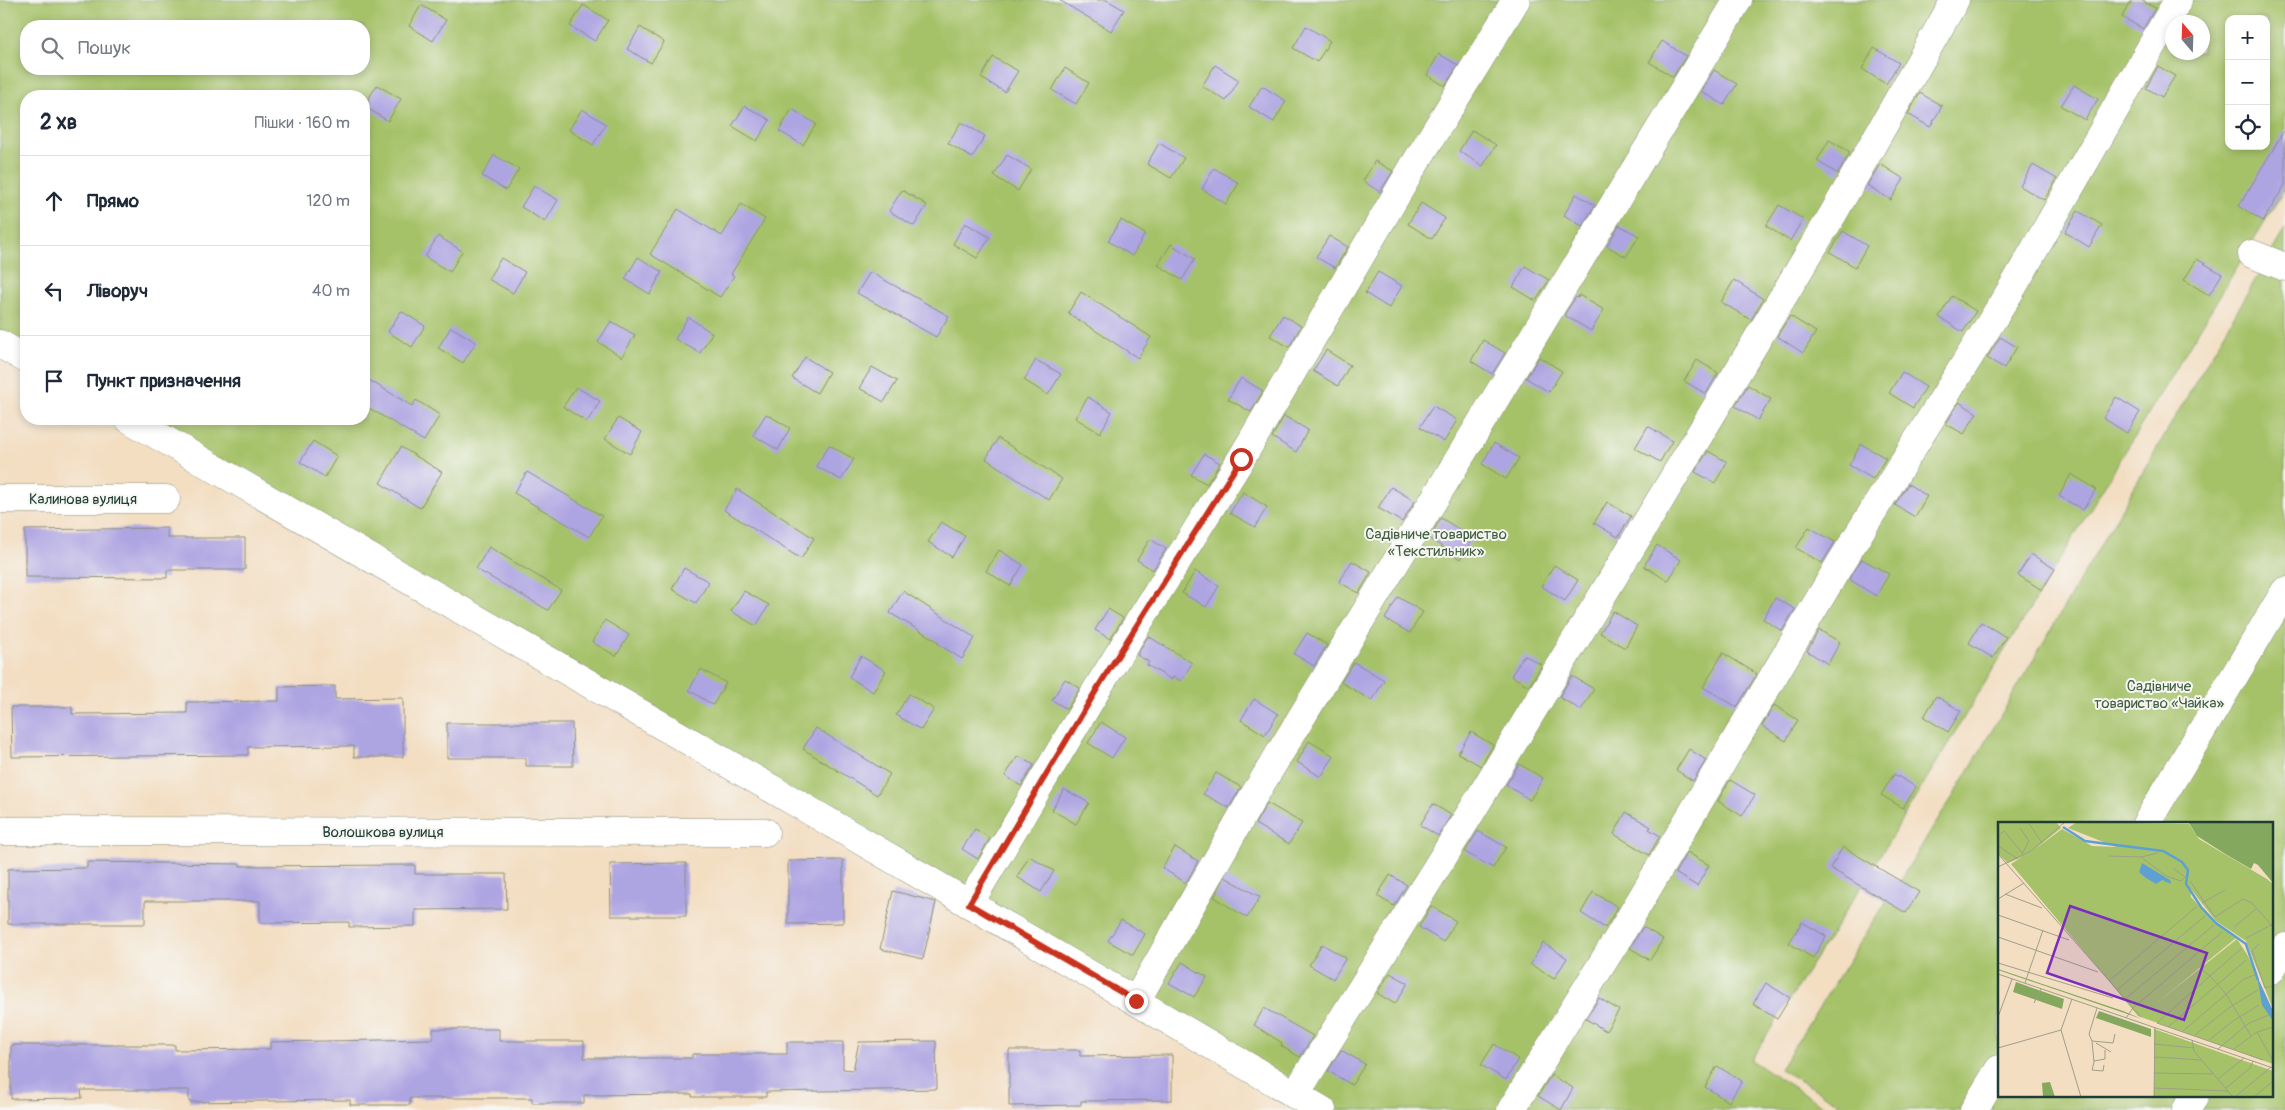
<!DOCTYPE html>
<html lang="uk">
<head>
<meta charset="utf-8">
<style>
  body { margin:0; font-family:Pangolin,sans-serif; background:#f2f2f3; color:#1f2937 }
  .controls { position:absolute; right:15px; top:15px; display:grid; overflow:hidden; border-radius:10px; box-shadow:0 2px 8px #0003 }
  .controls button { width:45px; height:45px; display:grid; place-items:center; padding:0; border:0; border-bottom:1px solid #e0e1e3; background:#fff; color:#1f2937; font:25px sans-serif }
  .compass { position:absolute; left:2165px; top:15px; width:45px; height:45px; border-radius:50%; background:#fff; box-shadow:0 2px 8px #0003; rotate:341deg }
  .stop { position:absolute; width:15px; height:15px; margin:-11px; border:4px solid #c8321e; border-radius:50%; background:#fff }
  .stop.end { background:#c8321e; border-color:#fff; box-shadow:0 1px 5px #0008 }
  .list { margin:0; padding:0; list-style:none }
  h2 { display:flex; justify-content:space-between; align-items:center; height:65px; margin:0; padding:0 20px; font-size:21px }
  h2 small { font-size:16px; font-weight:400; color:#747a83 }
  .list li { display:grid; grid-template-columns:32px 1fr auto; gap:15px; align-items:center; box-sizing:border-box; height:90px; padding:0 20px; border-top:1px solid #e0e1e3 }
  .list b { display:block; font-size:19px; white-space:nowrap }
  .list em { font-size:16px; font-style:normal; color:#747a83 }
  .icon { flex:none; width:28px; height:28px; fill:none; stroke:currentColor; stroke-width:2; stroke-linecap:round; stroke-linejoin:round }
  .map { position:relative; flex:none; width:2285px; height:1110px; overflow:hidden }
  .search { position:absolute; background:#fff; box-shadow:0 2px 8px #0003; left:20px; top:20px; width:350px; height:55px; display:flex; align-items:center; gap:12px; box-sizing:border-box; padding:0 18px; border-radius:20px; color:#747a83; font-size:19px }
  .panel { position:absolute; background:#fff; box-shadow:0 2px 8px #0003; left:20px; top:90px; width:350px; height:335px; border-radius:20px }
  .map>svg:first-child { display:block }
  .green { fill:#a6c269; stroke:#62804e; fill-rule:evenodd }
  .building { fill:#ada4e2 }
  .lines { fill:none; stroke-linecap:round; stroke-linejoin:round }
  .minor-casing { stroke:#898e7b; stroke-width:29 }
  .minor { stroke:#fff; stroke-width:28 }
  .route { stroke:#c8321e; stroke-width:6 }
  .labels { text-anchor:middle; stroke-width:4; stroke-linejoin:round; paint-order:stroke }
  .street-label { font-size:15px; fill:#1f3d34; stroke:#f6f6f2 }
  .park-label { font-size:15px; fill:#415e41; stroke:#f6f6f2 }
  .inset-river { fill:none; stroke:#5fa0d2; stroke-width:2.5 }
  .inset-road { fill:none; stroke:#9e9e89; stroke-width:1 }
  .view { fill:#7b2cbf; fill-opacity:0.15; stroke:#7b2cbf; stroke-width:2.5 }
  .inset-edge { fill:none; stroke:#1f3d34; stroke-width:2.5 }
</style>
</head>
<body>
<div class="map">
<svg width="2285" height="1110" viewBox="0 0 2285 1110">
  <rect width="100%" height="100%" fill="#f6f6f2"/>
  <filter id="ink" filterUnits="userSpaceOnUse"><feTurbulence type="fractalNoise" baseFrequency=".02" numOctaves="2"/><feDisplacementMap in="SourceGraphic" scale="10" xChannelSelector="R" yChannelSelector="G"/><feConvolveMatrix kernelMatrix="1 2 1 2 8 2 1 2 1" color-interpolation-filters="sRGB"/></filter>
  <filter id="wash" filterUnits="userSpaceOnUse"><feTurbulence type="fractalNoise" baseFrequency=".0096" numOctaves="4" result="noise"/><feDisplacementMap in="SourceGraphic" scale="20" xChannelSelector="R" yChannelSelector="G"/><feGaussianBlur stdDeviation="1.12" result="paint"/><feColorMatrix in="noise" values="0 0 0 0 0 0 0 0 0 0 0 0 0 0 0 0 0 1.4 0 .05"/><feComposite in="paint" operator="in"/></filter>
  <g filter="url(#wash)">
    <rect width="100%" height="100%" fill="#f3dec2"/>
    <g class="green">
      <path d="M0,0h2285v188l-424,699 -110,173 78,50h-507l-1177,-691h219v-323h-338v255l-26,-15zM2229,19h37v127h-37zM2172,22h30v30h-30zM26,26h338v43h-338z"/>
      <path d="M2285,229v881h-434l-71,-41 179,-282zM1999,824h272v272h-272z"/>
    </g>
    <g id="blocks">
      <g class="building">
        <path d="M1059,0h48l17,10 -13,21z"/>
        <path d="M2132,0h9l14,8 -12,21 -21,-12z"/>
        <path d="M421,5l25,15 -13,21 -24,-15z"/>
        <path d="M583,5l25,15 -13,21 -25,-15z"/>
        <path d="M1306,26l24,15 -13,21 -24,-14z"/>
        <path d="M640,27l24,15 -13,21 -24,-14z"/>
        <path d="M1662,41l24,15 -13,21 -24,-15z"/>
        <path d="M1874,48l25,15 -13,21 -24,-15z"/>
        <path d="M1439,54l19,11 -13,21 -18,-11z"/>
        <path d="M993,57l25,14 -13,21 -24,-14z"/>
        <path d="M1215,65l24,15 -13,21 -24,-15z"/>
        <path d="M2158,66l17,10 -13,21 -16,-9z"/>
        <path d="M1065,68l24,15 -13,21 -24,-14z"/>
        <path d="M1714,70l23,14 -13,21 -23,-14z"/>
        <path d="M377,85l24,14 -13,22 -24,-15z"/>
        <path d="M2074,85l24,14 -13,21 -24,-14z"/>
        <path d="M1262,86l24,15 -12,21 -25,-15z"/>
        <path d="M1920,93l22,13 -12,21 -22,-13z"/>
        <path d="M745,106l25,14 -13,21 -25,-15z"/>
        <path d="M582,109l24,15 -13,21 -24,-15z"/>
        <path d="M792,109l24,15 -13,21 -24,-14z"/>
        <path d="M961,122l24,14 -13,22 -24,-15z"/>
        <path d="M2285,129v56l-22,36 -24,-15z"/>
        <path d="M1472,130l24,15 -13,21 -24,-15z"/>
        <path d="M1829,140l21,12 -12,22 -21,-13z"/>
        <path d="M1159,143l25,15 -13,20 -24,-14z"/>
        <path d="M494,155l25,14 -13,21 -24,-14z"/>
        <path d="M1007,155l24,14 -13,22 -24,-15z"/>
        <path d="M1375,161l18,10 -13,21 -17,-11z"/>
        <path d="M1880,164l24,15 -13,21 -24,-15z"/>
        <path d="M2033,165l24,14 -13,21 -24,-14z"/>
        <path d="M1214,168l25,15 -13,21 -24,-15z"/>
        <path d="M534,186l24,14 -13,22 -24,-15z"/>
        <path d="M902,190l25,15 -13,21 -25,-15z"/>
        <path d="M1576,194l19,11 -13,21 -18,-11z"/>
        <path d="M1421,203l24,15 -13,21 -24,-15z"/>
        <path d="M741,204l24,15 -34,55 3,2 -14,21 -70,-43 28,-45 44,27z"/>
        <path d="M1779,205l24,14 -13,22 -24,-15z"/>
        <path d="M2078,211l24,14 -13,22 -24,-15z"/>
        <path d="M1121,220l24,14 -13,22 -24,-15z"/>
        <path d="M965,223l25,14 -13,21 -24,-14z"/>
        <path d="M1619,225l20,11 -13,21 -19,-11z"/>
        <path d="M1843,231l24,15 -12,21 -25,-15z"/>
        <path d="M438,236l24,15 -12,21 -25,-15z"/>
        <path d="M1329,236l19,11 -13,21 -19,-11z"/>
        <path d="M1171,244l24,15 -13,21 -24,-15z"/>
        <path d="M638,257l24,15 -12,22 -25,-15z"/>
        <path d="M501,258l24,14 -12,21 -25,-14z"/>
        <path d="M2197,259l25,15 -13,21 -25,-15z"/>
        <path d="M1525,266l24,14 -13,21 -23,-14z"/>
        <path d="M870,272l79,44 -13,21 -79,-44z"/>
        <path d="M1378,272l24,14 -13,22 -24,-15z"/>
        <path d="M1734,280l29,19 -12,21 -30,-18z"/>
        <path d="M1081,292l70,45 -13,21 -70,-45z"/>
        <path d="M1579,295l25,15 -13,21 -27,-16 12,-18 2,1z"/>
        <path d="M1952,296l24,15 -13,21 -24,-15z"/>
        <path d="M401,311l24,15 -13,21 -24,-15z"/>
        <path d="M1283,315l18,11 -12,21 -19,-11z"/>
        <path d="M1790,316l26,16 -13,21 -26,-17z"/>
        <path d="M688,317l24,16 -12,20 -25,-14z"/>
        <path d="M611,321l24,14 -13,22 -24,-15z"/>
        <path d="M451,327l25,15 -13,21 -25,-15z"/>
        <path d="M2000,337l17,10 -13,21 -17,-10z"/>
        <path d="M1483,340l22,13 -13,21 -21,-13z"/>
        <path d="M1326,350l24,15 -12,21 -25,-15z"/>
        <path d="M805,357l24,15 -12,21 -25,-15z"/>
        <path d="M1539,357l23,14 -13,21 -23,-14z"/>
        <path d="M1036,360l25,14 -13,21 -24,-15z"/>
        <path d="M1697,360l21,13 -12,21 -22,-13z"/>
        <path d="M872,367l25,14 -13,21 -25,-14z"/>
        <path d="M1902,372l24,15 -13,21 -24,-15z"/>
        <path d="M364,377l48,29 4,-6 24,15 -16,26 -60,-36z"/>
        <path d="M1241,378l22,13 -12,21 -23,-13z"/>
        <path d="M1748,385l23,14 -13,21 -23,-14z"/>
        <path d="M576,387l24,14 -13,21 -24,-15z"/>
        <path d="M1088,397l24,15 -12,21 -25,-15z"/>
        <path d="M2116,397l24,15 -13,21 -24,-15z"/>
        <path d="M1959,402l18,11 -13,21 -18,-10z"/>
        <path d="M1433,406l24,14 -13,22 -24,-15z"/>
        <path d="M766,414l24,14 -12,22 -25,-15z"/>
        <path d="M1284,416l24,14 -12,22 -24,-15z"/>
        <path d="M618,418l24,14 -12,22 -25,-15z"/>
        <path d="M1648,426l24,15 -12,21 -25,-14z"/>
        <path d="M998,438l64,41 -13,21 -63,-41z"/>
        <path d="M313,441l24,15 -12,21 -25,-15z"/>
        <path d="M1494,443l25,15 -13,21 -24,-15z"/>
        <path d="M1861,444l25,14 -13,21 -24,-14z"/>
        <path d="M829,445l25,14 -13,21 -25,-14z"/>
        <path d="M401,447l41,25 -22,36 -40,-25z"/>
        <path d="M1708,451l19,11 -12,21 -20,-11z"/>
        <path d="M1204,454l16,9 -13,21 -16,-9z"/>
        <path d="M527,472l75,44 -13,21 -75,-44z"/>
        <path d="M2071,474l25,15 -13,21 -24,-14z"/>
        <path d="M1908,484l19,12 -12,21 -20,-12z"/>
        <path d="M1391,487l24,14 -13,21 -24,-14z"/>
        <path d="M737,489l77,49 -13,21 -77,-49z"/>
        <path d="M1243,492l24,15 -12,20 -25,-14z"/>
        <path d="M1607,502l24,14 -13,21 -24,-14z"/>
        <path d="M1441,518l32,20 -13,21 -31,-21z"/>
        <path d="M941,522l24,14 -13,21 -24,-15z"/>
        <path d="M1809,527l26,15 -13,21 -26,-15z"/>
        <path d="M167,528v10h78v32h-78v8l-142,-1v-47z"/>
        <path d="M1150,539l16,10 -13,21 -16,-10z"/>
        <path d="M1657,545l24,15 -13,21 -24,-15z"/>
        <path d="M489,547l72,43 -13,20 -72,-41z"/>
        <path d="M999,550l24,15 -13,21 -24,-15z"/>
        <path d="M2031,554l24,15 -13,21 -24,-15z"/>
        <path d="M1862,559l27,15 -13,22 -27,-17z"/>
        <path d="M1352,561l19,11 -12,21 -20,-11z"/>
        <path d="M1554,565l24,15 -13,21 -24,-15z"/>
        <path d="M684,568l25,14 -13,21 -24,-14z"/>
        <path d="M1195,571l24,15 -13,21 -24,-14z"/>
        <path d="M744,591l25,14 -13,21 -25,-15z"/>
        <path d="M903,591l72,47 -13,21 -24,-15 1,-2 -49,-29z"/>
        <path d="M1398,597l25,15 -13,21 -25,-14z"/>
        <path d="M1775,598l20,11 -13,22 -19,-12z"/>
        <path d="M1108,609l15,9 -13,21 -15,-9z"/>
        <path d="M1613,611l24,15 -12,22 -25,-15z"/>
        <path d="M605,620l24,15 -13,21 -24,-14z"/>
        <path d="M1981,622l25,15 -13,21 -24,-15z"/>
        <path d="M1819,630l21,12 -12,22 -21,-13z"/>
        <path d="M1307,633l20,12 -13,21 -20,-12z"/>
        <path d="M1148,636l44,27 -11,18 -8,-4 -1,3 -25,-15 2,-3 -12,-7z"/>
        <path d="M1723,653l34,21 -20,33 -34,-20z"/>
        <path d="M1524,655l18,10 -13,21 -18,-10z"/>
        <path d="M861,656l25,15 -13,21 -24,-15z"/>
        <path d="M1354,662l30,18 -12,21 -31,-19z"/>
        <path d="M701,669l25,14 -13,22 -24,-15z"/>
        <path d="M1572,676l22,13 -13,21 -22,-13z"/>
        <path d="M1065,679l15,9 -13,21 -15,-9z"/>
        <path d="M335,686v13l68,-1v59h-49v-11l-106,1v8l-236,2 -1,-50h61v7l115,-1v-11l92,-1v-14z"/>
        <path d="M909,694l25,15 -13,21 -25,-15z"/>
        <path d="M1936,696l25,15 -13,21 -24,-15z"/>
        <path d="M1254,699l24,15 -13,21 -24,-15z"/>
        <path d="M1774,705l24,15 -12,21 -24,-15z"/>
        <path d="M1101,722l24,15 -13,21 -24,-15z"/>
        <path d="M447,723h125l1,43h-47v-8h-79z"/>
        <path d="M816,728l74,46 -13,21 -74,-46z"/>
        <path d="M1471,732l22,13 -12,21 -23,-13z"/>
        <path d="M1309,741l25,15 -13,21 -24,-15z"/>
        <path d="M1689,749l17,11 -13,21 -17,-11z"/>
        <path d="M1018,756l16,9 -13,21 -16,-10z"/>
        <path d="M1519,764l24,14 -13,22 -24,-15z"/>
        <path d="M1216,773l25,14 -12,21 -26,-14z"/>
        <path d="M1894,774l22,13 -13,21 -22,-13z"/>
        <path d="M1730,780l25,15 -13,21 -24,-15z"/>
        <path d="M1064,789l25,14 -13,21 -24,-14z"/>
        <path d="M1267,803l35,20 -13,21 -34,-20z"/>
        <path d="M1433,804l18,11 -13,21 -18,-11z"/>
        <path d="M1626,812l25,15 -2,2 11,7 -11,19 -35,-21z"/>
        <path d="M975,829l15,9 -12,21 -16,-10z"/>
        <path d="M1478,831l28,16 -13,21 -28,-16z"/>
        <path d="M1175,847l23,14 -12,22 -24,-15z"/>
        <path d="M1843,847l76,45 -13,21 -76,-45z"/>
        <path d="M1687,852l22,13 -12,21 -22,-13z"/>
        <path d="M1029,856l25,15 -13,21 -24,-15z"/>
        <path d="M843,860v63l-55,1v-63z"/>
        <path d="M87,862l153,2v2l175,-1v9h91l1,35 -92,1v16l-66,1v-5l-89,1v-22h-115v23h-137v-55l79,-1z"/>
        <path d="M686,863v53h-75l-1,-52z"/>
        <path d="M1390,875l17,10 -13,21 -17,-10z"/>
        <path d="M1225,877l35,20 -13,21 -33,-21z"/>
        <path d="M893,891l43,11 -13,57 -43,-10z"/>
        <path d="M1593,892l25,15 -13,21 -24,-15z"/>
        <path d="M1431,906l25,15 -13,21 -24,-15z"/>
        <path d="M1121,920l24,14 -12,21 -25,-14z"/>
        <path d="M1802,922l24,14 -13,22 -24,-15z"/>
        <path d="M1643,927l20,12 -13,21 -20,-12z"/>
        <path d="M1543,943l24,15 -13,21 -24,-15z"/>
        <path d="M1322,944l24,14 -13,21 -24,-14z"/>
        <path d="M1182,962l25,15 -13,20 -25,-14z"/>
        <path d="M1390,973l18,10 -13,21 -18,-11z"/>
        <path d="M1766,983l24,15 -13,21 -24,-15z"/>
        <path d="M1599,998l20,12 -13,21 -20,-12z"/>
        <path d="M1264,1008l49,28 -13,21 -19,-11 1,-3 -28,-18z"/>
        <path d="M433,1029h66v12h85v17h108v-4h95v-12h56v27l10,1 6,-28 77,-1 1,48 -171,3v5h-74v-3l-108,1v8h-52v-5h-122v7h-60v-5l-161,2v-12h-108l1,8 -71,1v-54h164v5l95,-1v-7l163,-3z"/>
        <path d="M1494,1044l24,15 -12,21 -25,-15z"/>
        <path d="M1009,1050h71v6l92,-1v45l-91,1v4l-72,1z"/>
        <path d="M1341,1050l24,14 -13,21 -24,-14z"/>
        <path d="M1717,1066l25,15 -13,21 -24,-15z"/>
        <path d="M1551,1075l22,13 -12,22 -23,-14z"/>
      </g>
    </g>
  </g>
  <g filter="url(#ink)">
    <use href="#blocks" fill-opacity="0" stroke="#898e7b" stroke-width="1"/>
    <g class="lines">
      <g class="minor-casing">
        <g id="minor">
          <path d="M2252,254l33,13"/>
          <path d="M0,344l26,15"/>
          <path d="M129,419l671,386 522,305"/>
          <path d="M0,499h166"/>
          <path d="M2146,824l139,-233"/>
          <path d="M0,831l765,1"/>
          <path d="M969,904l131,-220 141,-225 172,-292 103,-167"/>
          <path d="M2271,970l14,-23"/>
          <path d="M1136,1001l117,-204 485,-797"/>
          <path d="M1295,1095l178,-286 360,-595 122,-214"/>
          <path d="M1511,1110l107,-172 222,-374 174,-279 164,-285"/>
          <path d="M1974,1110l25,-41"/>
          <path d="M2186,1110l9,-14"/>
        </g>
      </g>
      <use href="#minor" class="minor"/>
    </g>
  </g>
  <g class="lines" filter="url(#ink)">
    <path class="route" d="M1136,1001l-167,-97 131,-220 141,-225"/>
  </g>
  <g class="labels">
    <g class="street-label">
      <text x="83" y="504">Калинова вулиця</text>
      <text x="383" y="837">Волошкова вулиця</text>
    </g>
    <g class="park-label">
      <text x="1436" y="539">Садівниче товариство<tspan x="1436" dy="17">«Текстильник»</tspan></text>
      <text x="2159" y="691">Садівниче<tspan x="2159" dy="17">товариство «Чайка»</tspan></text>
    </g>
  </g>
  <g transform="translate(1998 822)">
    <rect width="275" height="275" fill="#f3dec2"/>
    <path d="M0,0h58l5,6 -27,22 28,-21 30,17 24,1 -48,-19 9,-6 112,2 10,15 68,40 6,5v125l-27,-68 -30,-20 -26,-33 1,9 23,25 22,16 -83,68 84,-67 11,17 25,57v51l-135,-48 -127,-152 11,-7 -14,6 -10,-9zM156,207l119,42v26h-119z" fill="#a6c269"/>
    <path d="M187,0h88v61l-15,-18 -4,-2 -3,6 -24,-14 -30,-19 -8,-13zM0,147l125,42 19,8 -144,-49zM18,160l48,17 -2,10 -49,-17zM101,189l52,18v8l-55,-19zM52,260l5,15h-12l-1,-14z" fill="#84a85d"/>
    <path d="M144,41l28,17 1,4 -9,-4 -6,4 -10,-6 -7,-6zM259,154l16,35v10l-11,-16z" fill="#5fa0d2"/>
    <path class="inset-river" d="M65,5l22,14 78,10 19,11 6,8 -2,14 15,23 15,16 30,21 12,36"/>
    <path class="inset-road" d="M30,0l14,21M22,6l9,13 -7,13M0,14l6,-5 19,23M0,24l20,13M0,32l143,163M111,34l32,1 17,-4M143,35l25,19 15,5 4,-4 -12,-9M0,45l33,-16 34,-29M192,59l25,36 28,-18 9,4 21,24M7,72l37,14M0,77l26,-16M204,81l23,-13M0,93l71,25M236,105l22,-18M0,115l100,35M248,116l27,-14M261,122l-7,7 13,37 8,-2M244,126l-32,28 16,18 25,42M0,141l115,35M202,146l10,8 -53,47 106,37M0,152l275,94M111,159l87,-74M27,161l18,-53M119,168l88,-74M74,177l-11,31 20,67M127,177l89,-74M36,181l7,-14M99,186l-8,26 3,7 21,2 2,-9M0,195l14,-38M128,196l7,-10 89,-76M170,205l78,-67M185,209l61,-52 11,-4M259,210l16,29M197,213l35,-28 28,-17M194,218l2,11 39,46M211,218l24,-19 26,-16M94,219l2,21 -2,8 11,1 1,-6M98,221l15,9M156,222l40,4M0,226l63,-18M220,227l31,-26 20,-8M236,227l23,-17 16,-5M157,235l46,3M96,239l11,-2v-9M156,251l59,1M220,257l26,-21M156,266l74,3M228,266l24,-20 3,-7M156,275l1,-69M237,275l36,-30M256,275l19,-16"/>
    <path class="view" d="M72,84l137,47 -23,67 -137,-47z"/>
    <rect width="275" height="275" class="inset-edge"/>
  </g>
</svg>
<div class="controls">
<button>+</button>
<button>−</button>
<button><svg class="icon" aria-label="locate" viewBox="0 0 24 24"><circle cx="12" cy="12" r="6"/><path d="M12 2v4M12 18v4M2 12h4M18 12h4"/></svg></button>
</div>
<svg class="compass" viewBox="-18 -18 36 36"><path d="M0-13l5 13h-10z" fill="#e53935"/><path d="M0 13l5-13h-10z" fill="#747a83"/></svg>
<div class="stop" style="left:1241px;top:459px"></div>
<div class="stop end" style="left:1136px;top:1001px"></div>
<div class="search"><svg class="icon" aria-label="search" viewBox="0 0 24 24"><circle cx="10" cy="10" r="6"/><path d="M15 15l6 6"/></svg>Пошук</div>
<section class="panel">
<h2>2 хв<small>Пішки · 160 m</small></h2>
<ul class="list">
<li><svg class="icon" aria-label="ahead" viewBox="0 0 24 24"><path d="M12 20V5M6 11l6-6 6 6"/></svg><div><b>Прямо</b></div><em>120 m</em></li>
<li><svg class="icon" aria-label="left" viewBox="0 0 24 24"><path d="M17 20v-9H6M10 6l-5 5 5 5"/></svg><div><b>Ліворуч</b></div><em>40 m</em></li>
<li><svg class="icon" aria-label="arrive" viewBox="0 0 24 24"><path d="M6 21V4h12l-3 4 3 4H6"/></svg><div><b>Пункт призначення</b></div></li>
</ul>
</section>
</div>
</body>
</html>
